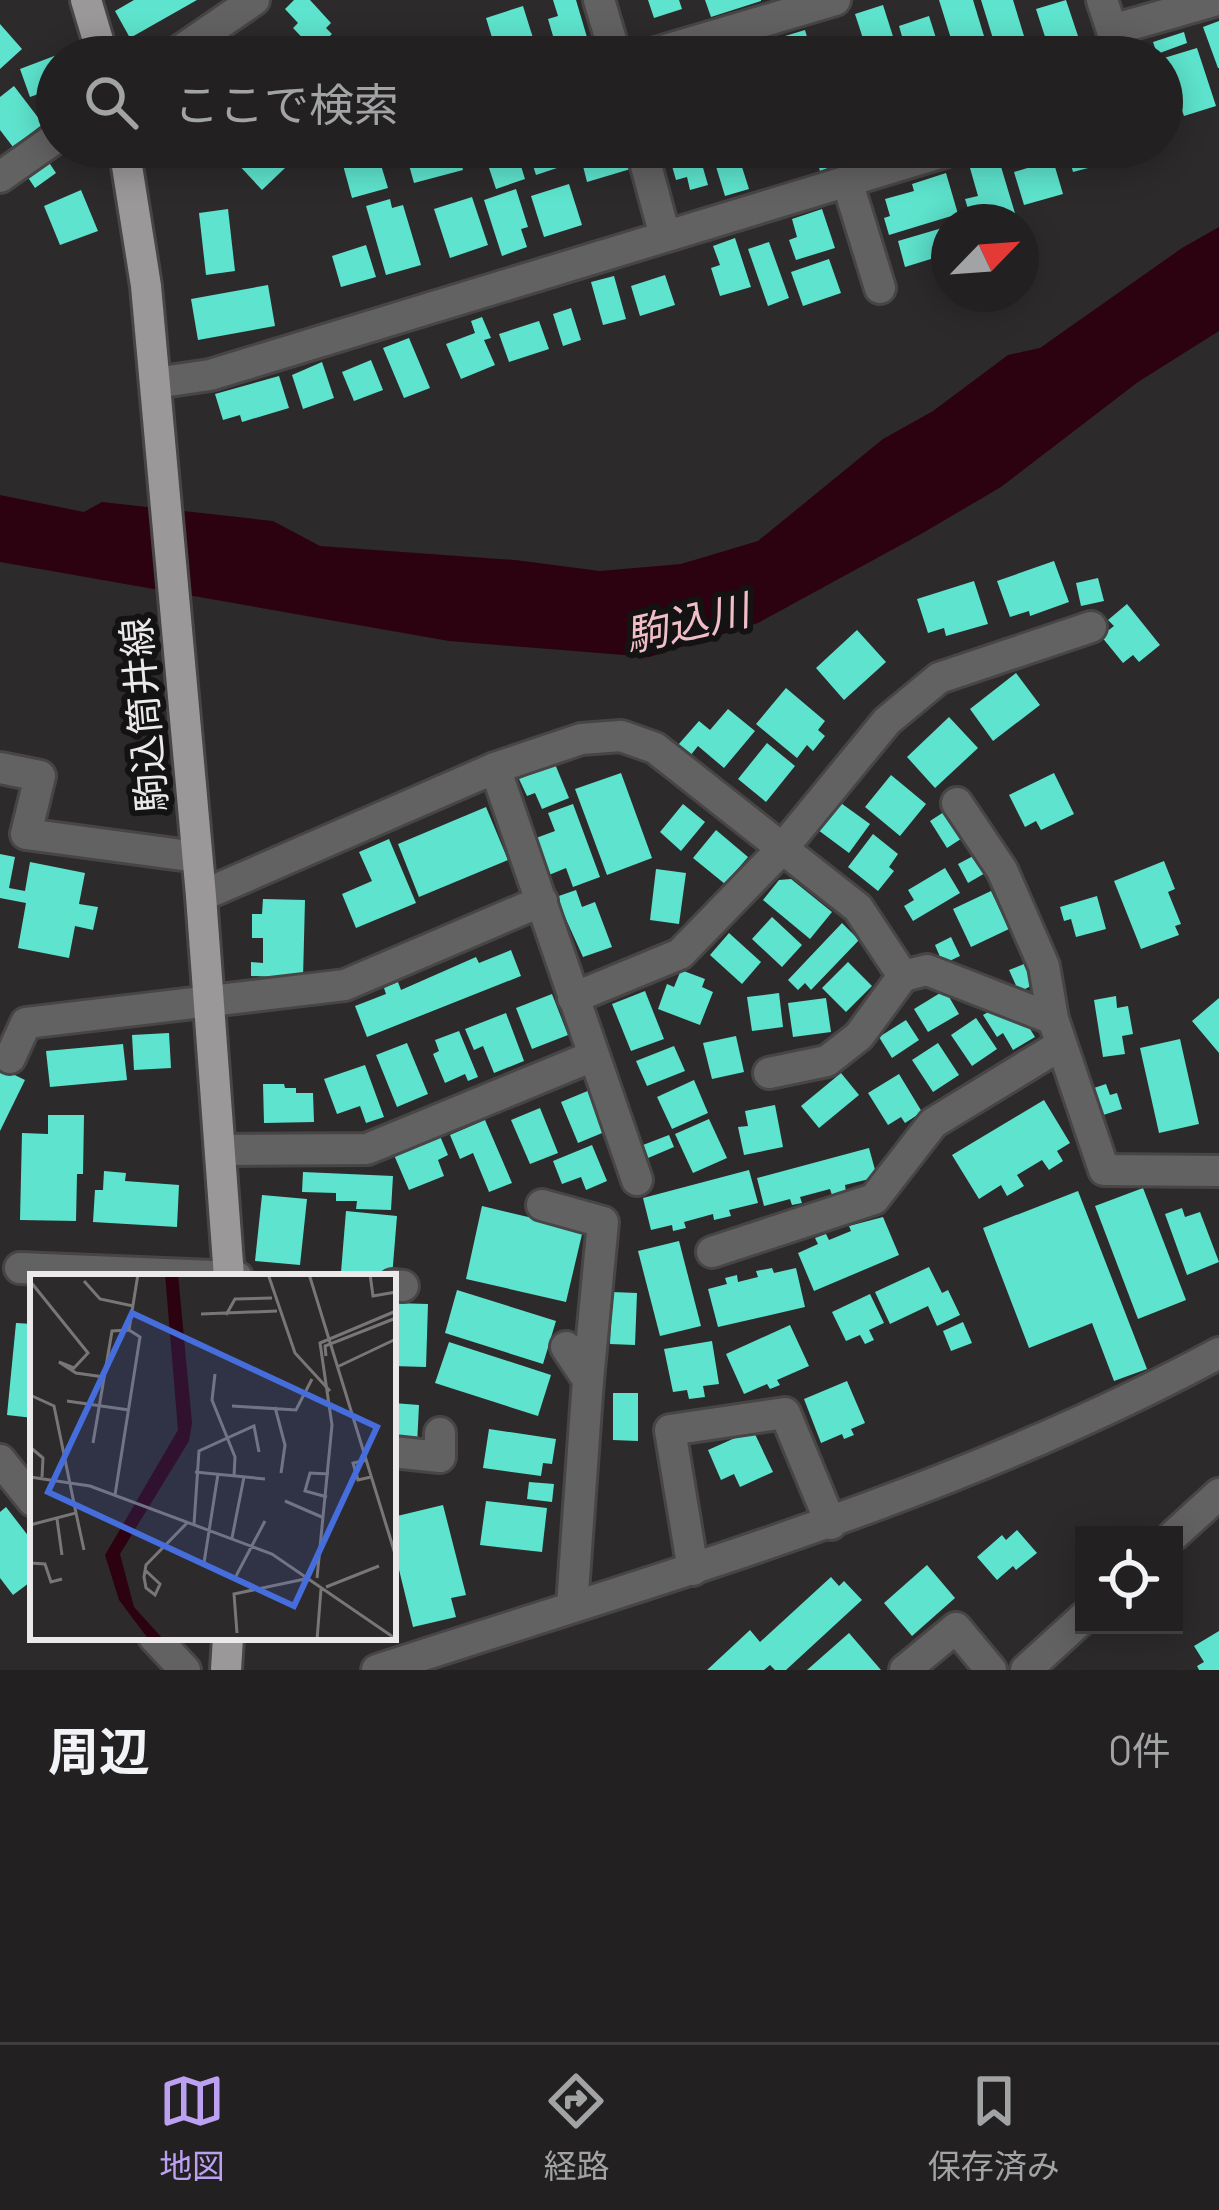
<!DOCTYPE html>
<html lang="ja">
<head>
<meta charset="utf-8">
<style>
  body { margin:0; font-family:Manrope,"Noto Sans JP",sans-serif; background:#2a2829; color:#f1f3f6 }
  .controls { position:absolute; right:36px; bottom:36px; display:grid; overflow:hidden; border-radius:0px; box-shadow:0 6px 30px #0003 }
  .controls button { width:108px; height:108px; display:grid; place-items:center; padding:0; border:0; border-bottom:3px solid #3f3e3e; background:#222020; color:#f1f3f6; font:60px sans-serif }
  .compass { position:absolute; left:931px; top:204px; width:108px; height:108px; border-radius:50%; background:#222020; box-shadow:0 6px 30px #0003; rotate:65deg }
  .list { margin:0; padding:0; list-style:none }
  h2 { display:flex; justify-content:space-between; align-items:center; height:156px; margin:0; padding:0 48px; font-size:51px }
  h2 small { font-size:39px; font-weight:400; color:#a2a3a5 }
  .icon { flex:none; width:66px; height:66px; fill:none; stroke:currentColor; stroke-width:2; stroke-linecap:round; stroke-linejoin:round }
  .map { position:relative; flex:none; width:1219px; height:1670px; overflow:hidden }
  .search { position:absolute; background:#222020; box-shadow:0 6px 30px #0003; left:36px; right:36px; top:36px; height:132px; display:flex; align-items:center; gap:30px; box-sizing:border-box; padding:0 42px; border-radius:66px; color:#a2a3a5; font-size:45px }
  .sheet { height:372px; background:#222020 }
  nav { display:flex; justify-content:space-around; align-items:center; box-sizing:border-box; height:168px; border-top:3px solid #3f3e3e; background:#222020; font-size:33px; color:#a2a3a5 }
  nav a { display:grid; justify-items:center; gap:6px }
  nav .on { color:#bca0f2 }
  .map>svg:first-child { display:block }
  .water { fill:#2d0210 }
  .building { fill:#5ee4ce }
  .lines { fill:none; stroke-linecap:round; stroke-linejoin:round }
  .minor-casing { stroke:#484546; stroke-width:36 }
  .major-casing { stroke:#484546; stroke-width:36 }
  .minor { stroke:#636262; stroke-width:30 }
  .major { stroke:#9b9899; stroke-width:30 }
  .labels { text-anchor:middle; stroke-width:12; stroke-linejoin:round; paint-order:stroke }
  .street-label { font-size:39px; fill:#ebe9ea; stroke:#141313 }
  .water-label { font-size:42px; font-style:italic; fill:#f1bdc7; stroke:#141313 }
  .inset-road { fill:none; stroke:#797677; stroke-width:3 }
  .view { fill:#466ddc; fill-opacity:0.15; stroke:#466ddc; stroke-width:6 }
  .inset-edge { fill:none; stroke:#ebe9ea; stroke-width:6 }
</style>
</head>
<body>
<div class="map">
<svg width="1219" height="1670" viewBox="0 0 1219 1670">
  <rect width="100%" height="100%" fill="#2d2a2b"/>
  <path class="water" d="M1219,227v104l-81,51 -137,105 -80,47 -163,89 -109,34 -200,-16 -449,-79v-67l84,17 18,-10 171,19 47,25 195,14 85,11 81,-7 77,-23 125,-102 50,-28 75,-56 32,-7 142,-100z"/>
  <g class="building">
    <path d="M134,0h63l-67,38 -15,-27z"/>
    <path d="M294,0h16l21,23 -5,5 6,6 -18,16 -21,-22 5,-5 -13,-14z"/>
    <path d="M553,0h23l13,44 -31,9 -10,-34 10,-3z"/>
    <path d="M648,0h31l3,9 -28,9z"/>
    <path d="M705,0h56v1l-50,16z"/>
    <path d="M939,0h34l11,36 -31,9z"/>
    <path d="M981,0h32l11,36 -29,9z"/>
    <path d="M1066,0l12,36 -30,10 -12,-37z"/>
    <path d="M883,5l15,47 -29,5 -14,-43z"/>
    <path d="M523,6l16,51h-41l-12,-39z"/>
    <path d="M929,16l13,41h-34l-9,-31z"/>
    <path d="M1219,21v47h-1l-15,-41z"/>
    <path d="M0,24l22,25 -22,20z"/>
    <path d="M805,30l8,27h-35l-6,-17z"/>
    <path d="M1184,32l3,11 -30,11 -4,-12z"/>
    <path d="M1197,48l19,58 -32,10 -20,-58z"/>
    <path d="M70,50l3,7h-16v44l-8,3 -5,-12 -14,5 -10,-28z"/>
    <path d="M14,86l29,38 -30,23 -13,-17v-33z"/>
    <path d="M252,147h14l19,21 -23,22 -26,-28z"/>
    <path d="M338,147h30l6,20 7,-2 7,23 -36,10z"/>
    <path d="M404,147h53l6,23 -49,13z"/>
    <path d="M482,147h33l10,32 -29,10z"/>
    <path d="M527,147h30l6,19 -27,9z"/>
    <path d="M604,147h12l2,6 10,-3 6,18 -47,14 -7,-28z"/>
    <path d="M686,147h11l11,38 -18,5 -3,-13 -11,3 -8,-28z"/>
    <path d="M710,147h40l4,16 -12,4 7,22 -24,7z"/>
    <path d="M791,147h36l6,19 -13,5 -6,-20 -20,6z"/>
    <path d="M1066,147h68v1l-25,7 2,7 -38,10z"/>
    <path d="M999,160l18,60 -45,2 -7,-23 13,-3 -8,-28z"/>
    <path d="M1053,160l10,34 -39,11 -10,-33z"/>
    <path d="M48,161l8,12 -21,15 -8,-12z"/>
    <path d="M946,173l12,41 -69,21 -5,-17 6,-2 -5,-17 29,-8 -2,-7z"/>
    <path d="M569,184l13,41 -38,12 -13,-41z"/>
    <path d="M516,189l12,38 -7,2 6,18 -25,9 -18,-56z"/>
    <path d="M81,190l17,41 -38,14 -16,-39z"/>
    <path d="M472,197l16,48 -38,13 -16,-49z"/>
    <path d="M390,199l2,9 11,-3 18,60 -35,10 -20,-69z"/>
    <path d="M228,209l7,62 -29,4 -7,-62z"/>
    <path d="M822,209l13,39 -39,12 -7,-20 8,-3 -5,-18z"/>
    <path d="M949,226v39l-15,4 -3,-10 -26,8 -7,-26z"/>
    <path d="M735,238l16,49 -31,9 -9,-28 9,-3 -7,-19z"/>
    <path d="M769,242l20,56 -21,8 -20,-57z"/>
    <path d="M366,245l10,32 -35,10 -9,-31z"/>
    <path d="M829,259l12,34 -38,13 -12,-34z"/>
    <path d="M665,275l10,30 -35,11 -9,-30z"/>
    <path d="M614,276l12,43 -23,6 -12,-43z"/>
    <path d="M268,285l7,41 -77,14 -7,-41z"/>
    <path d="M571,308l10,32 -18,6 -10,-32z"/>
    <path d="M482,317l9,21 -7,2 11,25 -34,14 -15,-35 29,-11 -4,-12z"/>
    <path d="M539,321l10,28 -40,13 -10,-28z"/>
    <path d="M409,338l21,50 -26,10 -21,-50z"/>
    <path d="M371,360l12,30 -29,11 -12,-29z"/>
    <path d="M322,362l12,36 -31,11 -11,-34z"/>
    <path d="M279,376l10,32 -47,14 -2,-7 -17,5 -8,-26z"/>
    <path d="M1054,561l15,41 -39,14 -1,-5 -19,6 -13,-36z"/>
    <path d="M1098,578l6,23 -23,5 -5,-23z"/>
    <path d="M974,581l14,43 -42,12 -2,-8 -16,5 -11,-34z"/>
    <path d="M1127,604l33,41 -21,17 -6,-7 -10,8 -22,-27 13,-10 -6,-6z"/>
    <path d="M857,630l29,32 -42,38 -28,-32z"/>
    <path d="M1016,673l24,32 -47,36 -23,-32z"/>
    <path d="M786,688l39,33 -7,9 7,6 -12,15 -6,-6 -10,13 -41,-34z"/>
    <path d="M728,709l27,22 -31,37 -26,-22 -8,10 -12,-11 21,-24 11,9z"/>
    <path d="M949,717l29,31 -43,40 -28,-31z"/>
    <path d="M767,743l28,23 -29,36 -28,-23z"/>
    <path d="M555,764l14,34 -27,11 -7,-16 -8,3 -8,-17z"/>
    <path d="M621,773l31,85 -45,17 -32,-86z"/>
    <path d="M1054,773l20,41 -33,16 -5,-9 -11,6 -16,-32z"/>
    <path d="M891,775l35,29 -26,32 -35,-29z"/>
    <path d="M838,801l32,23 -21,29 -31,-23z"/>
    <path d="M573,804l27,73 -27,10 -7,-19 -17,7 -13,-37 19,-7 -7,-18z"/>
    <path d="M683,804l22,18 -24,29 -21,-19z"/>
    <path d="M486,807l22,53 -89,37 -21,-53z"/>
    <path d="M950,808l17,27 -20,13 -17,-27z"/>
    <path d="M716,830l32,27 -23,27 -32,-26z"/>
    <path d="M873,834l25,20 -9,13 5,4 -16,20 -30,-24z"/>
    <path d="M389,839l27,64 -60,25 -14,-34 30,-13 -13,-29z"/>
    <path d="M0,854l15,3 -6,31 16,3 5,-29 55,11 -6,31 19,3 -5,23 -18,-4 -6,32 -51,-10 8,-45 -26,-5z"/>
    <path d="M977,854l10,18 -19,11 -10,-19z"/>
    <path d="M1164,861l11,28 -7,3 13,32 -6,2 4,9 -38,14 -27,-68z"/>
    <path d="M945,868l15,25 -47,28 -9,-15 10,-6 -6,-10z"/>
    <path d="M656,869l30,4 -7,51 -29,-4z"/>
    <path d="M791,879l41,33 -22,27 -47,-39 16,-20z"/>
    <path d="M576,890l6,17 13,-5 17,45 -29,10 -27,-60z"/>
    <path d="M991,891l18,38 -38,18 -18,-38z"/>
    <path d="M1097,896l9,33 -30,8 -5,-18 -7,2 -4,-14z"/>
    <path d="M263,899l42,1 -2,78 -52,-2v-14l12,1v-25h-11v-24h10z"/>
    <path d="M772,917l30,28 -20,22 -30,-28z"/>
    <path d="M842,923l17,17 -48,50 -6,-7 -7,7 -10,-10z"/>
    <path d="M729,933l32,29 -19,22 -32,-29z"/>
    <path d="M951,937l9,19 -17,8 -8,-19z"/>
    <path d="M511,950l10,26 -154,61 -12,-31 31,-12 -2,-6 14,-6 3,8 75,-33 3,6z"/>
    <path d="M848,962l24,24 -26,26 -24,-24z"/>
    <path d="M1024,964l9,21 -14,7 -10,-22z"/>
    <path d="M681,970l24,9 -3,8 11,5 -13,33 -42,-16 9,-25 7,3z"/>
    <path d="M945,990l14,24 -31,18 -14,-23z"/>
    <path d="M645,991l19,48 -33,12 -19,-47z"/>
    <path d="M779,993l4,34 -31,4 -5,-34z"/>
    <path d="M552,994l16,41 -36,14 -16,-41z"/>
    <path d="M1116,996l1,12 11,-2 5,28 -11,2 3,18 -22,3 -9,-57z"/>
    <path d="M826,998l5,34 -38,5 -5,-34z"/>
    <path d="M1219,998v55l-27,-32z"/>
    <path d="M997,1007l7,11 10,-6 8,4 13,21 -22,13 -10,-17 -6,4 -14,-22z"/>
    <path d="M506,1013l18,48 -30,12 -11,-27 -9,4 -9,-21z"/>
    <path d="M976,1018l21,31 -25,17 -21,-31z"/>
    <path d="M906,1020l13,20 -27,18 -13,-21z"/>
    <path d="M459,1031l19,46 -10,4 -3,-7 -20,9 -12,-29 6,-3 -4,-11z"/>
    <path d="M169,1033l2,35 -37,2 -2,-35z"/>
    <path d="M736,1036l8,36 -32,7 -9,-36z"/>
    <path d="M1180,1039l19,85 -40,9 -19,-85z"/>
    <path d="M407,1043l21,51 -31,13 -21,-52z"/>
    <path d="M938,1043l21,32 -26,17 -21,-32z"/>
    <path d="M123,1044l4,36 -77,7 -4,-36z"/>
    <path d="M674,1046l11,25 -38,15 -11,-25z"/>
    <path d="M365,1065l19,52 -18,6 -6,-17 -23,8 -13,-35z"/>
    <path d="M0,1068l25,12 -25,51z"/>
    <path d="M841,1073l18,22 -40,33 -18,-22z"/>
    <path d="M899,1074l23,38 -17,11 -4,-6 -13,8 -20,-32z"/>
    <path d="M694,1080l14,33 -36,16 -15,-32z"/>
    <path d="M263,1084h21l1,4h11v5h17l1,29 -50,1z"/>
    <path d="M1106,1084l4,11 7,-2 5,16 -25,8 -9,-27z"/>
    <path d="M590,1090l17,41 -29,12 -17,-41z"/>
    <path d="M1044,1100l26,43 -13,8 6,10 -14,9 -7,-10 -25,15 7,11 -17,10 -6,-11 -22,14 -27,-44z"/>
    <path d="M775,1105l8,42 -39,8 -6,-28 10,-1 -3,-15z"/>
    <path d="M540,1108l18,45 -28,11 -19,-44z"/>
    <path d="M48,1115h36l-1,59h-6l-1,47 -56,-1 2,-87 26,1z"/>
    <path d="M709,1119l18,39 -34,15 -18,-39z"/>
    <path d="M485,1120l27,63 -23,9 -16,-39 -13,6 -10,-24z"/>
    <path d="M669,1135l5,12 -26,11 -5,-13z"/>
    <path d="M440,1136l8,19 -10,5 6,16 -35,14 -15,-35z"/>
    <path d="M592,1145l15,36 -21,9 -5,-13 -19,7 -9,-23z"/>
    <path d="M869,1148l8,29 -32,8 1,7 -14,3 -2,-6 -30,8 2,6 -10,2 -2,-6 -26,7 -7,-28z"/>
    <path d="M749,1170l9,33 -29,7 2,6 -17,4 -1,-6 -29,8 2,6 -13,3 -1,-6 -21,5 -8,-32z"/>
    <path d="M104,1171l22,2 -1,8 54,4 -2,42 -84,-5 2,-32h8z"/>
    <path d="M303,1172l90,4 -2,34 -35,-1 1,-8h-21v-8l-34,-1z"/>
    <path d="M1143,1188l43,112 -48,19 -43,-113z"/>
    <path d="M1078,1191l69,178 -33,12 -22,-58 -63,25 -46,-120z"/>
    <path d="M262,1195l45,4 -7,66 -45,-4z"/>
    <path d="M482,1206l101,24 -17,72 -100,-23z"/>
    <path d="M1182,1208l3,9 15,-5 19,50 -32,13 -22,-61z"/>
    <path d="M346,1211l51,5 -5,61 -51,-5z"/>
    <path d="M883,1217l16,38 -85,36 -16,-38 20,-9 -3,-6 11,-4 3,6 22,-9 -2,-5z"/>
    <path d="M679,1241l22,85 -41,10 -22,-85z"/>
    <path d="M929,1267l13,26 6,-3 12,25 -23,11 -9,-20 -38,18 -15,-32z"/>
    <path d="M772,1268l2,5 22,-5 9,39 -87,20 -10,-38 19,-5 -2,-6 12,-3 1,7 20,-5 -2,-6z"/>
    <path d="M457,1290l99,31 -13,43 -98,-31z"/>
    <path d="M612,1292l25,1 -2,52 -25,-1z"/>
    <path d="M870,1294l14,29 -15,7 5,10 -9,4 -5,-9 -14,6 -14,-29z"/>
    <path d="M393,1303l35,1 -2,63 -33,-1z"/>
    <path d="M963,1322l9,21 -21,8 -8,-20z"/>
    <path d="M16,1323l17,1v94l-26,-3z"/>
    <path d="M790,1325l19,41 -32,14 3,5 -10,4 -3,-5 -23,10 -18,-40z"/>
    <path d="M712,1341l7,43 -16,2 2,11 -16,2 -2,-9 -14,2 -9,-43z"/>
    <path d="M449,1342l102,33 -13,41 -103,-33z"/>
    <path d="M847,1381l18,42 -14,6 3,6 -10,4 -2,-5 -21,9 -17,-44z"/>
    <path d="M613,1393h25v48l-25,-1z"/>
    <path d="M393,1403l26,2 -2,40 -24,-2z"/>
    <path d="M489,1429l67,10 -4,25 -9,-1 -2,13 -58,-8z"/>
    <path d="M753,1430l20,42 -33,15 -6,-13 -13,6 -13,-30z"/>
    <path d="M529,1482l25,2 -2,18 -25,-3z"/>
    <path d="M486,1501l61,7 -5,44 -62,-7z"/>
    <path d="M443,1505l23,90 -15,3 5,19 -43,10 -20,-82v-28z"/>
    <path d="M6,1507l27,35v38l-20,15 -13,-17v-66z"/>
    <path d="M1017,1530l20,23 -21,17 -3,-4 -16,14 -20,-23 25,-22 4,5z"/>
    <path d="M927,1565l28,33 -43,38 -28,-33z"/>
    <path d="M831,1577l8,9 5,-5 18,19 -76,70h-11l-5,-5 -6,5h-57l43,-40 10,12z"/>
    <path d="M1219,1631v39h-20l-2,-4 7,-4 -10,-16z"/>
    <path d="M849,1633l32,37h-74z"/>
  </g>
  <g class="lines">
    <g class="minor-casing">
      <g id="minor">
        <path d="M599,0l17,57"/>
        <path d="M1102,0l10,30"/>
        <path d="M171,57l83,-57"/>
        <path d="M642,57l193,-57"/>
        <path d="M1119,57l-7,-27 105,-30"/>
        <path d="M641,147l24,89"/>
        <path d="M0,177l57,-40"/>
        <path d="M847,181l33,107"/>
        <path d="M155,383l55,-8 750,-228"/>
        <path d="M0,768l40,8 -14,58 171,23"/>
        <path d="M495,768l142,412"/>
        <path d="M957,803l45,67 42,96 9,53 51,151 115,1"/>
        <path d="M201,896l294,-128 86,-29 40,-3 34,12 203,160 45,68 -44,60 -32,25 -58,12"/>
        <path d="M903,976l24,-6 126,49"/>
        <path d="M573,998l107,-44 102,-105 105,-128 52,-43 152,-51"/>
        <path d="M10,1058l16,-35 319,-38 197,-84"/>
        <path d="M220,1150l147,-1 226,-93"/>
        <path d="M542,1205l61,17 -15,158"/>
        <path d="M712,1252l162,-53 59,-76 128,-78"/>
        <path d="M20,1268l217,9"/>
        <path d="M393,1285l10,1"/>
        <path d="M566,1347l22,33 -16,226"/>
        <path d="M393,1452l47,5v-24"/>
        <path d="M0,1460l33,41"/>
        <path d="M1174,1535l45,-41"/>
        <path d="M693,1570l-23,-140 115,-17 46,111"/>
        <path d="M154,1637l31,33"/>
        <path d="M377,1670c285,-93 577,-174 842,-317"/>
        <path d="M905,1670l51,-42 35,42"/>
        <path d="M1026,1670l58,-53"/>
      </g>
    </g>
    <g class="major-casing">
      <g id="major">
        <path d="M86,0l17,57"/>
        <path d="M124,147l22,139 55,610 28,381"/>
        <path d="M226,1670l2,-33"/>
      </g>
    </g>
    <use href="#minor" class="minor"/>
    <use href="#major" class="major"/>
  </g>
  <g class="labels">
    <g class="street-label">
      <text transform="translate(144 715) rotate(-95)" y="14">駒込筒井線</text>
    </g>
    <g class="water-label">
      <text transform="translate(687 623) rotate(-13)" y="15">駒込川</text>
    </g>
  </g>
  <g transform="translate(30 1274)">
    <rect width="366" height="366" fill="#2d2a2b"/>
    <path d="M135,0h13l14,149 -3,18 -69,113 14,53 30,33h-15l-30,-40 -14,-45 73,-125z" fill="#2d0210"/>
    <path class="inset-road" d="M238,0l27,79 35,38M279,0l87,283M340,0l3,22 23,-4M0,7l58,72 -14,15 -15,-6 17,11 28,4M54,7l16,18 33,7M171,40l76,-3M196,41l9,-16 37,-1M296,82l-1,-10 71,-28M307,93l59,-28M185,100l-3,26 23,57 -1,19M0,121l24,11 22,107 -46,12M37,127l62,9M202,132l64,4 16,-31M245,133l10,38 -4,28M63,169l19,-112 17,-1M0,173l13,11 -1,19M336,186l-13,3 5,17 13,-3M165,198l70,7M0,203l60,9 182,68 124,85M85,221l25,-158 -11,-7 9,-56M297,223l-22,-6 5,-18 19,1M255,227l39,17M46,239l8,37M27,245l5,36M164,250l5,-73 55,-25 5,26M202,264l12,-61M0,289l15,1 6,18 11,-3M174,289l14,-89M115,296l15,14 -5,11 -9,-7 -2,-11 2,-12 41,-42M206,302l29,-55M287,304l15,-153 -12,-82 76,-32M296,313l53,-21M207,359l-3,-39 71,-15M287,366l4,-51"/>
    <path class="view" d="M102,39l245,114 -83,179 -246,-114z"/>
    <rect width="366" height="366" class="inset-edge"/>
  </g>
</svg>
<div class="controls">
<button><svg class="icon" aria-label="locate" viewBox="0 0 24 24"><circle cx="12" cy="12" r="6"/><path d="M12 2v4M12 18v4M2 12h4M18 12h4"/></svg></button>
</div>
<svg class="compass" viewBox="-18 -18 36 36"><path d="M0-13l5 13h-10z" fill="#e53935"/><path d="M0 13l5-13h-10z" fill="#a2a3a5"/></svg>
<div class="search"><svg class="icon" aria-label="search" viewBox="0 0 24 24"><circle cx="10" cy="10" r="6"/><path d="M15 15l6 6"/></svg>ここで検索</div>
</div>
<section class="sheet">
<h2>周辺<small>0件</small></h2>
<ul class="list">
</ul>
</section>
<nav>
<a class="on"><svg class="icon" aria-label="map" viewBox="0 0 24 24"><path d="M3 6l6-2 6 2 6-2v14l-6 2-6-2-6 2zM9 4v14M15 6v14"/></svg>地図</a>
<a><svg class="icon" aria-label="directions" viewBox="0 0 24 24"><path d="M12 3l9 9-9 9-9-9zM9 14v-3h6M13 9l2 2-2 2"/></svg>経路</a>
<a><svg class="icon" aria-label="saved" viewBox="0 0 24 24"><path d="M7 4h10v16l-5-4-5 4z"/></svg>保存済み</a>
</nav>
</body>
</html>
